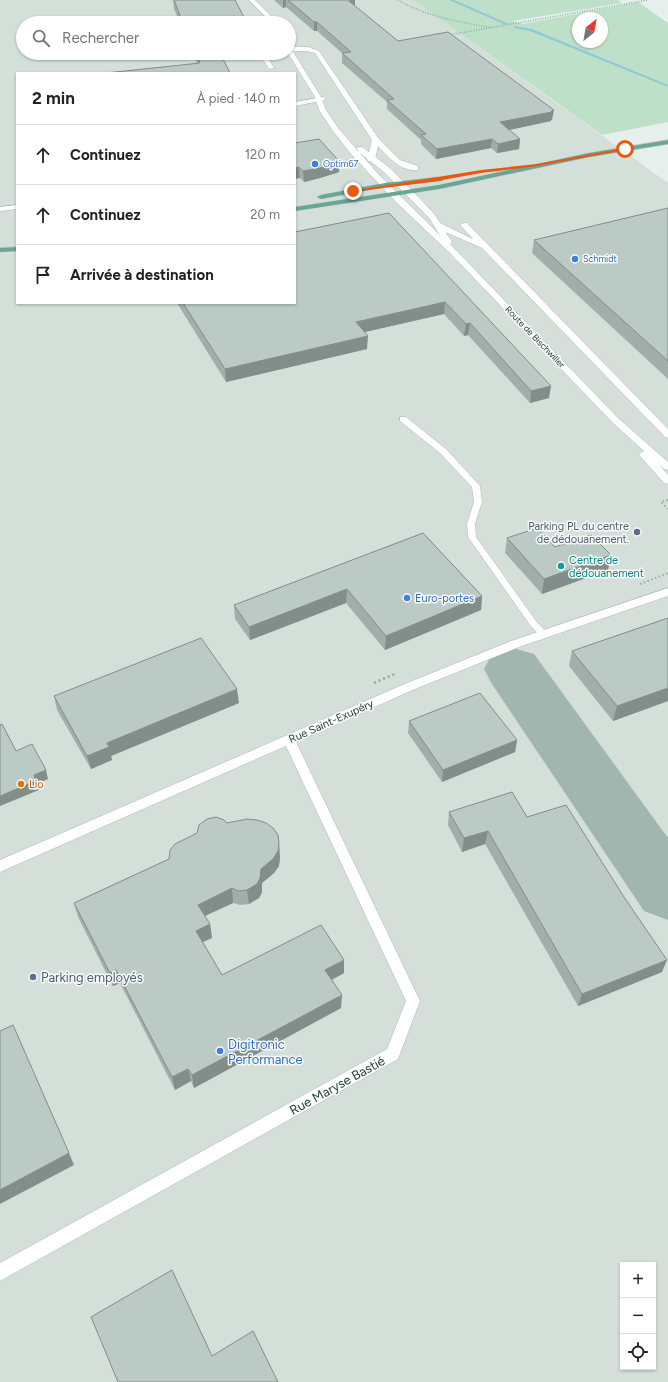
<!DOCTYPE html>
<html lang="fr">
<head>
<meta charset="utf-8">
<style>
  body { margin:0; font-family:Figtree,sans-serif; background:#f2f2f2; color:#222 }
  .controls { position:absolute; right:12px; bottom:12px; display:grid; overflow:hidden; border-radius:0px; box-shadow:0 1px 3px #0004 }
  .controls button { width:36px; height:36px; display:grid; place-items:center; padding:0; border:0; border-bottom:1px solid #e0e0e0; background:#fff; color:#222; font:20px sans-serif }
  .compass { position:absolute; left:572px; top:12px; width:36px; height:36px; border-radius:50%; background:#fff; box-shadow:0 1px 3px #0004; rotate:31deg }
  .stop { position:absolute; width:12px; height:12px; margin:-9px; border:3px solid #ea580c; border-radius:50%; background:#fff }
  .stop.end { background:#ea580c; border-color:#fff; box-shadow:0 1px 4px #0008 }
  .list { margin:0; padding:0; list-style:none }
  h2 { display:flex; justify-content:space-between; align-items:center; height:52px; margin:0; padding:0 16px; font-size:17px }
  h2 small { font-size:13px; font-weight:400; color:#767676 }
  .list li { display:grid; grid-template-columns:26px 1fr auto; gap:12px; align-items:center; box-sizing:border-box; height:60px; padding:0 16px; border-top:1px solid #e0e0e0 }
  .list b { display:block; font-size:15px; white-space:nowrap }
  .list em { font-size:13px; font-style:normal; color:#767676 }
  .icon { flex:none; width:22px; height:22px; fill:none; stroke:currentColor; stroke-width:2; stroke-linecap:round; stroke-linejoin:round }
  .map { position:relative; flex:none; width:668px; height:1382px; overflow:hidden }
  .search { position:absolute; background:#fff; box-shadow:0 1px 3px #0004; left:16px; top:16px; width:280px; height:44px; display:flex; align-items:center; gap:10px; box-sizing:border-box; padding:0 14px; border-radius:22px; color:#767676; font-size:15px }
  .panel { position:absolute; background:#fff; box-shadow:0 1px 3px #0004; left:16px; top:72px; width:280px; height:232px; border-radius:0px }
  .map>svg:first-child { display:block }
  .built { fill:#d4dfda; fill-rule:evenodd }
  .green { fill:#bfe0c8; fill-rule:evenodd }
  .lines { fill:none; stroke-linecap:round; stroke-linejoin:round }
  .stream { fill:#8ec9d4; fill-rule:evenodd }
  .taxiway { fill:#a2b6b0; fill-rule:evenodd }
  .lane-casing { stroke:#a8b8b2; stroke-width:1 }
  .street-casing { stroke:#a8b8b2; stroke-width:1 }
  .secondary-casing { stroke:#a4bbb3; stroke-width:1 }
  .primary-casing { stroke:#c2cac8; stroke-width:1 }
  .path-far2 { stroke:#86b3a5; stroke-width:1.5; stroke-dasharray:1 1.5; stroke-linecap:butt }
  .path-far1 { stroke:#86b3a5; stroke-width:2; stroke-dasharray:1.5 2.5; stroke-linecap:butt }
  .path { stroke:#86b3a5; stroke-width:2.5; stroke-dasharray:2 3; stroke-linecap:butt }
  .lane { fill:#fff; fill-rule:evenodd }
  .street { fill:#fff; fill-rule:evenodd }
  .secondary { fill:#fff; fill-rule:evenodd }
  .primary { fill:#6aa596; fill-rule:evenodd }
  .wall { fill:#a1aea9 }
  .shaded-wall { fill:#838d89 }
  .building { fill:#bbcac4; stroke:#838d89 }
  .route { fill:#ea580c }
  .shop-dot { fill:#3f7fe0; stroke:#f7fbf9; stroke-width:1.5 }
  .service-dot { fill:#5c6f8a; stroke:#f7fbf9; stroke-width:1.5 }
  .culture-dot { fill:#0f9aa8; stroke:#f7fbf9; stroke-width:1.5 }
  .food-dot { fill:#e8710a; stroke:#f7fbf9; stroke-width:1.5 }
  .labels { text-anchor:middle; stroke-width:3; stroke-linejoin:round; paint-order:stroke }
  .far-shop-label { font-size:9px; fill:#366cbe; stroke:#f7fbf9; text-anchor:start }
  .far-street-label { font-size:9px; fill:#24423a; stroke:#f7fbf9 }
  .service-label { font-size:11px; fill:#4e5e75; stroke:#f7fbf9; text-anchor:end }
  .culture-label { font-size:11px; fill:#0d838f; stroke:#f7fbf9; text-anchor:start }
  .shop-label { font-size:11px; fill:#366cbe; stroke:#f7fbf9; text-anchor:start }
  .street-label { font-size:11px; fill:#24423a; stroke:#f7fbf9 }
  .food-label { font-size:11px; fill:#c56008; stroke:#f7fbf9; text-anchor:start }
  .near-service-label { font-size:13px; fill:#4e5e75; stroke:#f7fbf9; text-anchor:start }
  .near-shop-label { font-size:13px; fill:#366cbe; stroke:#f7fbf9; text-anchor:start }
  .near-street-label { font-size:13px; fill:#24423a; stroke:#f7fbf9 }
</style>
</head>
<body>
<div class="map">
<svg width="668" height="1382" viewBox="0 0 668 1382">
  <rect width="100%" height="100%" fill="#e6efeb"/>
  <path class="built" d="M0,0h413l255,183v1199h-668zM23,23h266v30h-266zM17,73h278v230h-278zM623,1265h30v102h-30z"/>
  <path class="green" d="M413,0h205l4,3 -109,18 10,3 115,-22 30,21v99l-66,13zM578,18h24v24h-24z"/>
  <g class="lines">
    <g class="stream">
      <path d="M449,0h5l55,24 -3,1z"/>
      <path d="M514,26l18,3 136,56v2l-138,-56 -16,-3z"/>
    </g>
    <path class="taxiway" d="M513,648l21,6 134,184v82l-24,-9 -152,-227 -8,-15 8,-15z"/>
    <g class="lane-casing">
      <g id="lane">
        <path d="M277,53h8l-16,7 5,8 -5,1 -6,-10z"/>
        <path d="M323,97l2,1v2l-30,6v-4z"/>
        <path d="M17,205v4l-17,2v-4z"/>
        <path d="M400,417h6l40,32 34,37 2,16 -7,22 1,13 60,84 12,13 -2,2h-6l-10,-11 -62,-88 -1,-13 7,-22 -2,-15 -32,-34 -40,-32z"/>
      </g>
    </g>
    <g class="street-casing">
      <g id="street">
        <path d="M289,47h19l11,4 60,88 21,21 18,6v4c-17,2 -30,-13 -40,-24l-3,13 -4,2h-3l-1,-2 5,-19 -57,-87 -8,-2h-18z"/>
        <path d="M434,223h6l33,16 -13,-14 4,-2h3l201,206v9l-3,-1 -183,-189 -48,-21z"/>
        <path d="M668,588v8l-149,51 -104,42 -119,53 124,259 -22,58 -398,222v-18l387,-214 19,-48 -120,-255 -286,126v-12l407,-177 104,-42z"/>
      </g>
    </g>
    <g class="secondary-casing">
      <g id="secondary">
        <path d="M249,0h6l23,23h-6z"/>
        <path d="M289,48l3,2 29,47 5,13 12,18 41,47 61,60 -11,-17 -45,-46 -29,-23 4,-2h3l28,21 34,35 11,12 17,27 -2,2 169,175 49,43v8l-4,-1 -6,-6 10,12v9l-4,-1 -24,-27 -1,-2 5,-3 -31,-28 -162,-169 -54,-51 -46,-49 -18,-23 -14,-21 -4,-13 -27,-44h1z"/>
      </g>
    </g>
    <g class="primary-casing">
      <g id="primary">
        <path d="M668,140v4l-79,13 -150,32 -144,22v-4l144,-22 150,-32z"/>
        <path d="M439,177l4,2 -1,2 -57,6 -64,12 -4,-2 4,-2 64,-12z"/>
        <path d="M17,247v4l-17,1v-4z"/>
      </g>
    </g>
    <g class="path-far2">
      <path d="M398,0c29,17 62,22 95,28"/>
      <path d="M449,35l199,-35"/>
    </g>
    <g class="path-far1">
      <path d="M668,500l-7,2 7,7"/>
      <path d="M640,584l28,-11"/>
    </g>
    <path class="path" d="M374,683l23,-10"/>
    <use href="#lane" class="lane"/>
    <use href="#street" class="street"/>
    <use href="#secondary" class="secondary"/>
    <use href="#primary" class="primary"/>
  </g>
  <g class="wall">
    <path d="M173,0l74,23h-67l-6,-14z"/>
    <path d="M274,0h80l1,7 43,34 154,79h-1v1l-42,9 11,9 -1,10 -22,4 -6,-5 -55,11 -15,-15v-4l-34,-31v-7l-45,-39v-10l-25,-22h-3l-28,-24 -3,1z"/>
    <path d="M193,53h66v2l-36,4 -26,4z"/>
    <path d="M295,143l44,29 -19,6 -16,4 -4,-4z"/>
    <path d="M668,208v171l-136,-126 2,-13z"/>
    <path d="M389,213l160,185 -19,5 -62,-68 -4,1 -20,-22 -79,18 2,17 -141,33 -49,-79h118z"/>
    <path d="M423,533l59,63 -1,14 -96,40 -39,-47 -96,37 -15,-21 -1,-14z"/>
    <path d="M507,538l48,9 56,8 -3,15 -66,24 -37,-41z"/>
    <path d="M668,618v83l-55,20 -44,-55 3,-15z"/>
    <path d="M54,696l185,7 -128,53 1,4 -21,9 -34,-59z"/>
    <path d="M409,721l108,19 -2,12 -73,30 -34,-49z"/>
    <path d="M449,812l78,5 135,155 -84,34 -93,-162 -23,8 -14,-27z"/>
    <path d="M227,823l53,34 -1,9 -5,7 -12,10v9l-3,6 -10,6 -9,1 -7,-2 -28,13 5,8 2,14 -9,4 19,33 122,-2 -12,7 9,28 -147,80 -3,-7 -16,9 -55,-107 -7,3 -35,-69 -4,-14 95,-44z"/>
  </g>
  <g class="shaded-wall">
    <path d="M283,0h3v7l-3,1z"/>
    <path d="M355,0v9l-6,-8z"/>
    <rect x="314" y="22" width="3" height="9"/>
    <path d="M218,53h41v2l-41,4z"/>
    <path d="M554,110l-2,10h-1v1l-51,11v-10z"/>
    <path d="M492,139l-1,9 -55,11 1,-10z"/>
    <path d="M520,139l-1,10 -22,4 1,-9z"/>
    <path d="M339,161v11l-19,6 -16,4 -1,-11z"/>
    <path d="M299,167l1,11 -5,1v-11z"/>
    <path d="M445,302l-1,12 -88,20v-12z"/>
    <path d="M470,323l-2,12 -4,1 2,-12z"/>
    <path d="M368,336l-1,13 -141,33 -1,-13z"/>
    <path d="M551,386l-2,12 -19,5 1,-12z"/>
    <path d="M611,555l-3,15 -66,24 2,-15z"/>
    <path d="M347,589l-1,14 -96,37 -1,-13z"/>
    <path d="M482,596l-1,14 -96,40 1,-14z"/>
    <path d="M668,688v13l-55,20 4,-15z"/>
    <path d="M237,689l2,14 -128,53 1,4 -21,9 -4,-13 20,-13z"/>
    <path d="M517,740l-2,12 -73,30 1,-12z"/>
    <path d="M46,770l2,9 -11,5 2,6 -39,16v-10l34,-21z"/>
    <path d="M488,831l-3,13 -23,8 2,-14z"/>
    <path d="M279,843l1,14 -1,9 -5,7 -12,10v9l-3,6 -10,6 -2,-14 14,-21z"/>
    <path d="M232,888l1,15 -33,15 -2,-13z"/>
    <path d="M210,924l2,14 -14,6 -2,-13z"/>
    <path d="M344,960v13l-19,10v-13z"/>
    <path d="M667,960l-5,12 -84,34 4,-12z"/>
    <path d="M116,970l4,13 -7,3 -3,-13z"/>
    <path d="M342,995l-1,13 -147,80 -2,-13z"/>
    <path d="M188,1069l3,12 -16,9 -3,-13z"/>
    <path d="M69,1153l5,12 -74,39v-14z"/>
  </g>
  <g class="building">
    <path d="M174,0h61l12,23h-64z"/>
    <path d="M288,0h67l-6,1 49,40 50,-9 106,78 -3,1 1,1 -52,10 20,17 -22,5 -6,-5 -55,10 -16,-14 5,-1 -39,-34 7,-1 -52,-46 9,-1 -34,-30h-3z"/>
    <path d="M196,53h24l10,20h-124l94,-10z"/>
    <path d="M319,139l20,22 -19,7 -17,3 -4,-4 -4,1v-25z"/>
    <path d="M668,208v153l-134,-121z"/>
    <path d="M389,213l162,173 -20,5 -61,-68 -4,1 -21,-22 -89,20 12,14 -143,33 -42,-66h112v-71z"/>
    <path d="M537,528l18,19 36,-12 20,20 -67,24 -37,-41z"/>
    <path d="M423,533l59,63 -96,40 -39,-47 -98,38 -15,-22z"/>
    <path d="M668,618v70l-51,18 -45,-55z"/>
    <path d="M201,638l36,51 -130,54 2,4 -22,9 -33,-60z"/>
    <path d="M480,693l37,47 -74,30 -34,-49z"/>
    <path d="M2,724l14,27 16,-7 14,26 -12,5 2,6 -36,15v-71z"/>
    <path d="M512,792l15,25 39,-12 58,92 43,63 -85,34 -94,-163 -24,7 -15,-26z"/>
    <path d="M216,817l8,3 3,3 20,-4 10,1 9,3 7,5 5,7 1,8 -1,8 -5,8 -12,10 -1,9 -3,6 -10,6 -9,1 -6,-3 -34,17 12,19 -14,7 26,44 99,-50 23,35 -19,10 17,25 -150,80 -4,-6 -16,8 -56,-107 -6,3 -36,-70 95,-44 1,-9 5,-6 22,-11 2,-8 8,-6z"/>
    <path d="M13,1025l56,128 -69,37v-159z"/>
    <path d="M172,1270l40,86 41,-25 25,51h-160l-27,-65z"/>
  </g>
  <path class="route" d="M625,148l1,2 -89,16 -56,7 -44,8 -84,11 -2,-1 130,-21 56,-6z"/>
  <g class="shop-dot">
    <circle cx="315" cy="164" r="4"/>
    <circle cx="575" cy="259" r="4"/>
    <circle cx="407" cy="598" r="4"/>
    <circle cx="220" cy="1051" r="4"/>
  </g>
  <g class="service-dot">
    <circle cx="637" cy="532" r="4"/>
    <circle cx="33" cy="977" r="4"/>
  </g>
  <circle class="culture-dot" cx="561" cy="566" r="4"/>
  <circle class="food-dot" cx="21" cy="784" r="4"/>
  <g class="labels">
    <g class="far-shop-label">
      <text x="323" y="167">Optim67</text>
      <text x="583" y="262">Schmidt</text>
    </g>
    <g class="far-street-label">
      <text transform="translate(535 337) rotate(46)" y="3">Route de Bischwiller</text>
    </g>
    <g class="service-label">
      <text x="629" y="530">Parking PL du centre<tspan x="629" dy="13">de dédouanement.</tspan></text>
    </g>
    <g class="culture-label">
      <text x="569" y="564">Centre de<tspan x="569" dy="13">dédouanement</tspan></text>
    </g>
    <g class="shop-label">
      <text x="415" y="602">Euro-portes</text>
    </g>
    <g class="street-label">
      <text transform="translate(331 721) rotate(-24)" y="4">Rue Saint-Exupéry</text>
    </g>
    <g class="food-label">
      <text x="29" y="788">Lio</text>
    </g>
    <g class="near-service-label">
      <text x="41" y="982">Parking employés</text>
    </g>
    <g class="near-shop-label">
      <text x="228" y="1049">Digitronic<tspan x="228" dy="15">Performance</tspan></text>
    </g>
    <g class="near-street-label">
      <text transform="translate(337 1085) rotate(-29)" y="5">Rue Maryse Bastié</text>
    </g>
  </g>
</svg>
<div class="controls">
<button>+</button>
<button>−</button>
<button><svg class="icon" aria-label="locate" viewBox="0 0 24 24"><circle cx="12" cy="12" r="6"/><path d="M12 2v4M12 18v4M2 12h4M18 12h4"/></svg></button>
</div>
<svg class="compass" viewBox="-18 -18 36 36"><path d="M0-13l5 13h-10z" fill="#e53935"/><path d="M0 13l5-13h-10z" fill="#767676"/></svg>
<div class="stop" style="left:625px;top:149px"></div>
<div class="stop end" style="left:353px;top:191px"></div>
<div class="search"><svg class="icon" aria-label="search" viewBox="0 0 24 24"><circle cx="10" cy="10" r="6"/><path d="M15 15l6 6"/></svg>Rechercher</div>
<section class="panel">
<h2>2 min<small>À pied · 140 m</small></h2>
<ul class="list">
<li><svg class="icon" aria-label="ahead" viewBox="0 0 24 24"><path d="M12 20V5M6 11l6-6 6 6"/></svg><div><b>Continuez</b></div><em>120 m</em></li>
<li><svg class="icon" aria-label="ahead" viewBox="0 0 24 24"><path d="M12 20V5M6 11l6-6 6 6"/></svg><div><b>Continuez</b></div><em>20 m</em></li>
<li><svg class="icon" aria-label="arrive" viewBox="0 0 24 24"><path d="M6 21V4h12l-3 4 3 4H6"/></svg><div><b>Arrivée à destination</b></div></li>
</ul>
</section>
</div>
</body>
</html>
